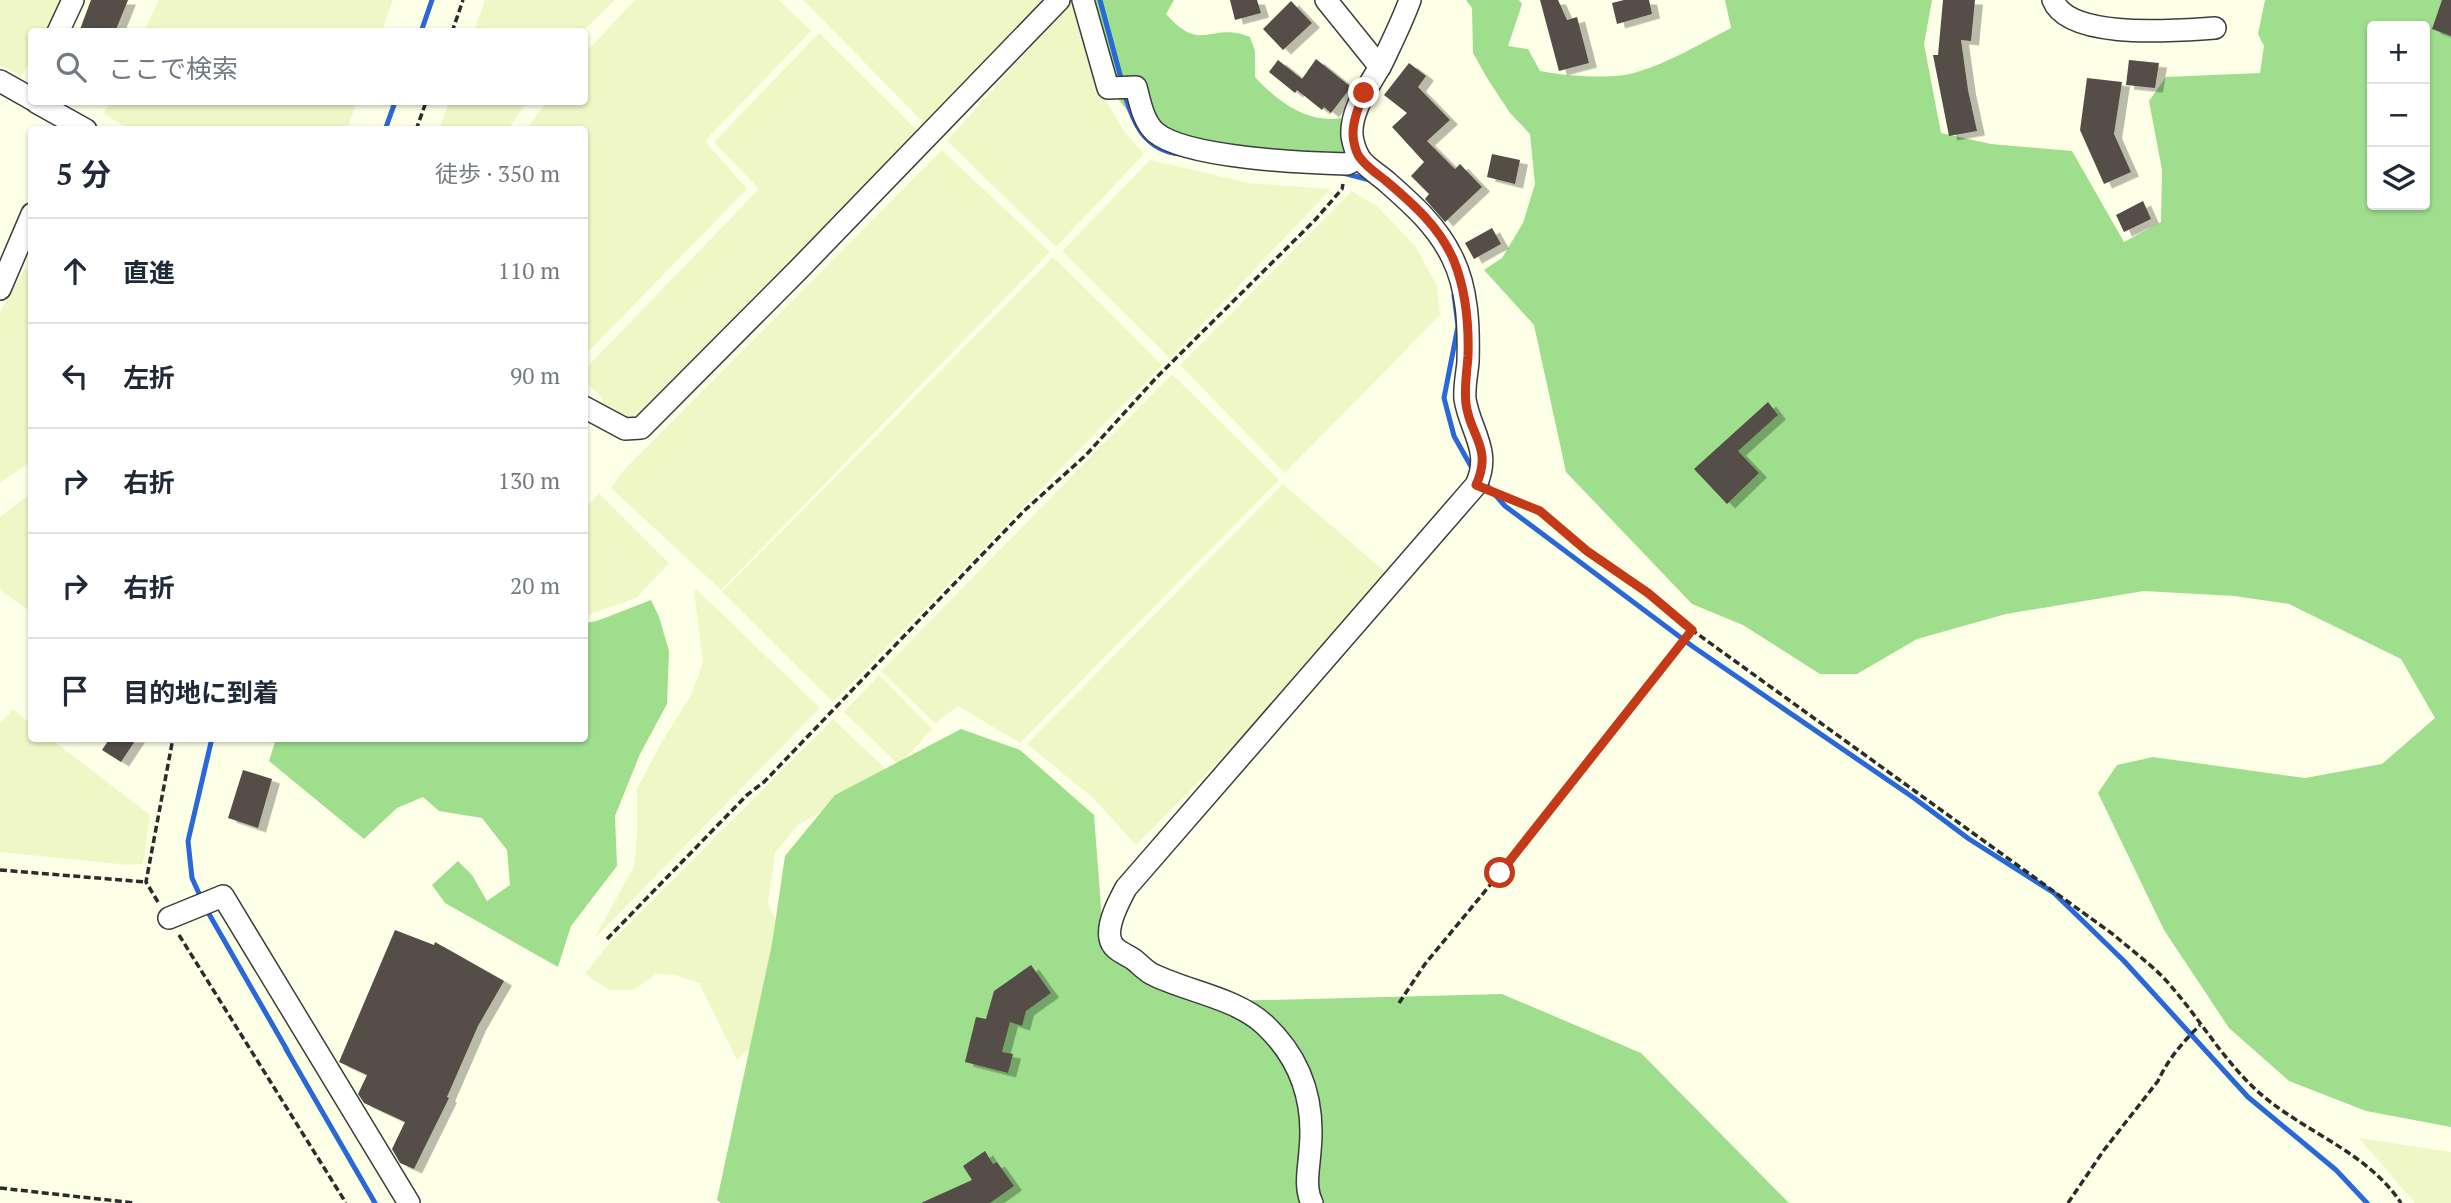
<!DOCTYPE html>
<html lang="ja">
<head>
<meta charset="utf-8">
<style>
  body { margin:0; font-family:"PT Serif","Noto Sans JP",serif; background:#f2f2f3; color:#1f2937 }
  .controls { position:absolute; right:21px; top:21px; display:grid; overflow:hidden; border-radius:7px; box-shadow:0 2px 5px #0004 }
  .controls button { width:63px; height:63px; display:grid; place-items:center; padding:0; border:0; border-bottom:2px solid #e0e1e3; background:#fff; color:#1f2937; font:35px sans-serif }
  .stop { position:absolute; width:21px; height:21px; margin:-16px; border:5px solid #c43918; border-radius:50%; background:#fff }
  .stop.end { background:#c43918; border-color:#fff; box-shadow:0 2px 7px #0008 }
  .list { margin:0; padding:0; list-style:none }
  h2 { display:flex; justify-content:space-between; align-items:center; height:91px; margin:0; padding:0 28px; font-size:30px }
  h2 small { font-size:23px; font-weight:400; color:#747a83 }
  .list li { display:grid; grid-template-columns:46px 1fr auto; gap:21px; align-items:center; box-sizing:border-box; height:105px; padding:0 28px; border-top:2px solid #e0e1e3 }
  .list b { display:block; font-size:26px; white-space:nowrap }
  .list em { font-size:23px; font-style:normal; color:#747a83 }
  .icon { flex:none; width:38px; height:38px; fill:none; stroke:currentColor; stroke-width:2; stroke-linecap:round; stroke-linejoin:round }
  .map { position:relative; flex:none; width:2451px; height:1203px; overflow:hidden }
  .search { position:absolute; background:#fff; box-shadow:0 2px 5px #0004; left:28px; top:28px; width:560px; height:77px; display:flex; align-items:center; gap:18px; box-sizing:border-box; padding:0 24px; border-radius:7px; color:#747a83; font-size:26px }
  .panel { position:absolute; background:#fff; box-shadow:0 2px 5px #0004; left:28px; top:126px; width:560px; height:616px; border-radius:7px }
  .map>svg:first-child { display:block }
  .farmland { fill:#eff7c6 }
  .forest { fill:#9ede8d; fill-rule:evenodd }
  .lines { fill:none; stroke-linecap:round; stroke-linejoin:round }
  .stream { stroke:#2968d8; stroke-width:5 }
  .building { fill:#544e46; filter:url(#shadow) }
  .street-casing { stroke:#3d3d3d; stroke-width:24 }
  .path { stroke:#2c2c2c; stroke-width:3.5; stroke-dasharray:7 3.5; stroke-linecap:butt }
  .street { stroke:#fff; stroke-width:21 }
  .route { stroke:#c43918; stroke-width:9 }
</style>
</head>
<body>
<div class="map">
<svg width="2451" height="1203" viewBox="0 0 2451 1203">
  <defs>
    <filter id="shadow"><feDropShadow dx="8" dy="4.5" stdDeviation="0" flood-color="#0004"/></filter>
  </defs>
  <rect width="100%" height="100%" fill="#feffe7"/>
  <g class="farmland">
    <path d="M0,0h61l-13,31 -16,1 -1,29 -10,15 -21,-11z"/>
    <path d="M159,0h234l-11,31h-238z"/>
    <path d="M485,0h130l-32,31h-109z"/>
    <path d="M635,0h144l32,31 -106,110 42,48 -162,166 -1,-225 -57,-1 19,-27h38l1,-49z"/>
    <path d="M803,0h244l-118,128z"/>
    <path d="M1073,0l29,93 21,37 21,24 -88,93 -109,-106z"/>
    <path d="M819,33l106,105 -291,285 -33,-19 1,-6 -17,-17 -1,-11 175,-181 -45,-47z"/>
    <path d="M110,102h247l-10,28 -217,-1 -26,-15z"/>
    <path d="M449,102h78l-19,27h-69z"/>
    <path d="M942,150l108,102 -329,338 -110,-102 11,-16z"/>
    <path d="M1150,160l99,23 82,6 -161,169 -108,-107z"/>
    <path d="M1352,191l26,16 38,40 21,39 3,29 -155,158 -105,-108z"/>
    <path d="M1053,257l109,108 -329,337 -111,-110z"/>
    <path d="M25,268l7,4 -1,189 -31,22v-171z"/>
    <path d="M1172,374l107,106 -259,263 -62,-37 -23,17 -54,-52z"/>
    <path d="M1283,484l113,97 -260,264 -43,-47 -66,-54z"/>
    <path d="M31,493v-1v120l-31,-22v-73z"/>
    <path d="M599,493l70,70 -33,35 -51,18v-107z"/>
    <path d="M697,590l123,118 -226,231 40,-73 3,-32v-45l22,-42 33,-54 11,-31 -9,-71z"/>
    <path d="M879,675l53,54 -33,36 -55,-53z"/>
    <path d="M13,709l18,15 1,14 19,1 99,76 -7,49 -14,1 -129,-13v-128z"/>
    <path d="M833,719l58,55 -93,51 -23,28 -7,51 42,87 -35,36 -38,33 -38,-77 -25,-8 -18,-1 -22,16h-25l-24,-16 20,-26z"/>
    <path d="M2359,1138l92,14v51h-36z"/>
  </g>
  <g class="forest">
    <path d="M1090,0h84l-8,14c36,41 44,7 84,23l5,14v26c21,23 52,47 86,41l10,37 -158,-11 -51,-16 -28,-34z"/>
    <path d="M1466,0h53l3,4 -14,42 20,3 12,22c24,5 74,9 97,1 33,-10 63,-28 94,-44l-6,-28h207l-8,44 17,89 50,11 81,7 52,91 37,-20 1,-52 -13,-69 17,-24 94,-4 4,-27 -6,-12 7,-34h186v1127l-85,-16 -77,-30 -60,-53 -65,-98 -66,-137 19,-28 36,-8 152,21 77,-14 53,-46 -34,-59 -112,-55 -55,-8 -90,-5 -138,23 -89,25 -60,35h-37l-77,-49 -51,-21 -126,-132 -32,-147 -50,-55 18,-12 21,-35 12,-39 -5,-50 -20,-21 -23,-35 -14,-25 -1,-45zM2372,26h53v179h-53z"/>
    <path d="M651,600l8,17 10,34 -2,53 -27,50 -25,62 2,50 -46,60 -13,41 -113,-64 -13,-18 26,-24 14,14 15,26 23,-16 -3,-35 -25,-32 -43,-7 -16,-14 -26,11 -33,31 -95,-78 7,-22 308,-1 1,-115 12,-2z"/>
    <path d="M961,729l59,21 74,65 8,105 35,39 89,42 276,-7 139,59 148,150h-1068l-4,-3 55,-256 13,-88 50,-61z"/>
  </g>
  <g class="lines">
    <g class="stream">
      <path d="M1100,0l22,82"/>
      <path d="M421,32l11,-32"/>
      <path d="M1124,92c9,31 20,58 56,62"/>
      <path d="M385,130l10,-28"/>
      <path d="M1343,173l27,7"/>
      <path d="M1454,295l4,31 -14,72 10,38 19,34"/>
      <path d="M1484,482l21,24 187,140 222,152 55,41 85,54 70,68 124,136 88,73 31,33"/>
      <path d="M201,898l-9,-20 -4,-37 24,-103"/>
      <path d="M205,907l82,143"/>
      <path d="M286,1049l89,154"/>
    </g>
  </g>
  <g class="building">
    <path d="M91,0h37l-13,32h-36z"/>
    <path d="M1230,0h27l4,13 -26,7z"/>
    <path d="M1540,0h18l9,20 10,-3 12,46 -30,8z"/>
    <path d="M1624,0h25l3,14 -35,10 -5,-21z"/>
    <path d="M1943,0h32l-4,41 -10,-1 7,50 9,41 -28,5 -16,-81h5z"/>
    <path d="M2442,0h9v36l-19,-7z"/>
    <path d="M1291,1l21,22 -29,27 -20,-21z"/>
    <path d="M1316,59l35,28 -20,26 -7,-6 -2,3 -25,-20 -2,3 -26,-21 9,-12 24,19z"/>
    <path d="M2129,60l30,3 -4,25 -29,-3z"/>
    <path d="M1409,63l17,13 -8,11 32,33 -23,21 28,28 5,-5 22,23 -37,35 -20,-23 4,-5 -18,-18 13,-14 -32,-35 15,-14 -23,-18z"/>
    <path d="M2087,78l35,4 -8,52 17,38 -27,12 -24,-54z"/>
    <path d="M1492,154l28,6 -5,24 -28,-7z"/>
    <path d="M2143,201l8,18 -27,13 -8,-17z"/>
    <path d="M1492,228l9,16 -27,15 -9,-16z"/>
    <path d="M1768,402l10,13 -40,36 21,22 -32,31 -33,-35z"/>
    <path d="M110,738h27l-16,24 -19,-12z"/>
    <path d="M243,770l29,9 -14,49 -30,-10z"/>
    <path d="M395,930l39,15 1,-3 69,39 -26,45 -31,71 2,1 -35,71 -14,-6 -8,-14 13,-27 -41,-19 -6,-9 9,-19 -28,-13z"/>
    <path d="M1031,965l20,28 -25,18 -4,15 -12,-4 -8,30 11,2 -5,19 -43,-11 11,-45 10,2 8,-28z"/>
    <path d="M985,1151l8,13 4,-2 17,24 -24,17h-69l51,-23 -9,-14z"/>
  </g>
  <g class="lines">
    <g class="street-casing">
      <g id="street">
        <path d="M1083,0l25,88 28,-1c4,15 7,34 19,45 30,26 150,31 192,32l12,-6"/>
        <path d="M1326,0l54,67"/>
        <path d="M2053,0c16,41 126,30 162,28"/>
        <path d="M58,32l15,-32"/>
        <path d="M0,81l32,18"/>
        <path d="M36,102l50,28"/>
        <path d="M0,289l32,-75"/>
        <path d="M584,407l41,22 16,-1 159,-160 259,-268"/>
        <path d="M169,918l54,-22 186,307"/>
        <path d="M1312,1203c-8,-16 -3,-35 -2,-52 5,-49 -9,-92 -45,-126 -29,-27 -76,-33 -111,-50 -8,-3 -14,-11 -21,-16 -9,-6 -21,-9 -23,-21 -3,-15 9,-37 16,-50l350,-403c16,-34 -6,-54 -11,-86 -1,-13 2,-25 3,-37 1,-35 0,-73 -16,-105 -15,-31 -40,-53 -65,-75 -9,-8 -23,-16 -28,-25 -3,-5 -6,-15 -7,-21 -2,-26 18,-51 30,-73 10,-21 20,-41 28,-63"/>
      </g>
    </g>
    <g class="path">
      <path d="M452,32l11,-32"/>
      <path d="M416,130l10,-28"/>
      <path d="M1494,493l46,18 47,40 61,41 44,38 422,305c18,16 40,31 56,50 29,33 52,73 85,104 45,42 111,61 146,114"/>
      <path d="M0,870l146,12"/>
      <path d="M158,902l-12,-20 27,-144"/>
      <path d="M179,935l167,268"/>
      <path d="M607,939l140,-144 17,-13 260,-271 62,-56 70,-77 159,-158 27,-31 1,-5"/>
      <path d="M1399,1003l26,-39 75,-91 192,-243"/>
      <path d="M0,1188l135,15"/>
      <path d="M2068,1203l36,-53 54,-69c10,-22 25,-39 42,-56"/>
    </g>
    <use href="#street" class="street"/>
  </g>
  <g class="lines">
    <path class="route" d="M1364,93c-5,13 -11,27 -11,41 0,7 3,20 8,25 6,8 16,15 24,21 27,23 55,47 69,81 12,30 15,62 14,95 -1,16 -4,31 -2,48 4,32 27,44 10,81l64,26 47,40 61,42 44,37 -192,243"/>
  </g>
</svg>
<div class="controls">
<button>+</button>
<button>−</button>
<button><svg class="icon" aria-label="layers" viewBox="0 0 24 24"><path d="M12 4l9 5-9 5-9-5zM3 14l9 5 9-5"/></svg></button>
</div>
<div class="stop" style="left:1500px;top:873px"></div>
<div class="stop end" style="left:1364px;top:93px"></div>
<div class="search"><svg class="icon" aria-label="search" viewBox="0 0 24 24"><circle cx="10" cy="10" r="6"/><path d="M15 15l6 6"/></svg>ここで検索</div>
<section class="panel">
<h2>5 分<small>徒歩 · 350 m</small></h2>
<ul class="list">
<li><svg class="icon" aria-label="ahead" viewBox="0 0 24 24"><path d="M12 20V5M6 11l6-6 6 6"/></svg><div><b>直進</b></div><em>110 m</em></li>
<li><svg class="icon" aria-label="left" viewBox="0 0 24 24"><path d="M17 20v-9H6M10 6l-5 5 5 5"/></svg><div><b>左折</b></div><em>90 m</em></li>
<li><svg class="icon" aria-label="right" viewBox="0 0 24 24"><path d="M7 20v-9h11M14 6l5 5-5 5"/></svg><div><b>右折</b></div><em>130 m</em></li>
<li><svg class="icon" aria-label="right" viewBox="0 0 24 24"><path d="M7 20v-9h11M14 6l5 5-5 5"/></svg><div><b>右折</b></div><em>20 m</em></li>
<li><svg class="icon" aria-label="arrive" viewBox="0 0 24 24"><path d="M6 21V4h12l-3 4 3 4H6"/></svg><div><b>目的地に到着</b></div></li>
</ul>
</section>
</div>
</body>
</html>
